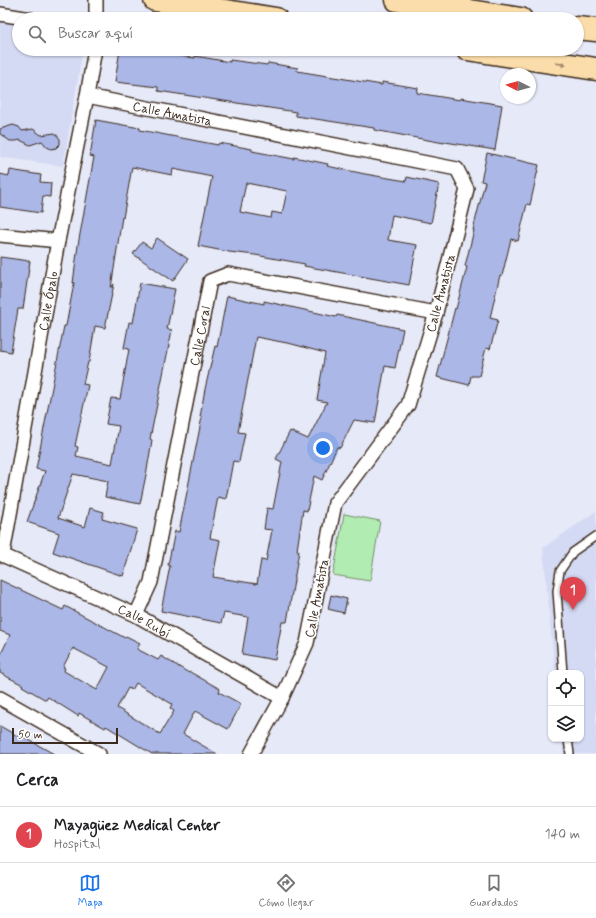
<!DOCTYPE html>
<html lang="es">
<head>
<meta charset="utf-8">
<style>
  body { margin:0; font-family:Mynerve,sans-serif; background:#f6f6f6; color:#202124 }
  .controls { position:absolute; right:12px; bottom:12px; display:grid; overflow:hidden; border-radius:8px; box-shadow:0 1px 3px #0004 }
  .controls button { width:36px; height:36px; display:grid; place-items:center; padding:0; border:0; border-bottom:1px solid #e0e0e0; background:#fff; color:#202124; font:20px sans-serif }
  .compass { position:absolute; left:500px; top:68px; width:36px; height:36px; border-radius:50%; background:#fff; box-shadow:0 1px 3px #0004; rotate:276deg }
  .scale { position:absolute; left:12px; bottom:10px; width:106px; box-sizing:border-box; padding-left:4px; border:2px solid #3b2a1e; border-top:0; font-size:11px; line-height:14px; white-space:nowrap; color:#3b2a1e; -webkit-text-stroke:3px #fff; paint-order:stroke }
  .you { position:absolute; left:323px; top:448px; width:14px; height:14px; margin:-10px; border:3px solid #fff; border-radius:50%; background:#1a73e8; box-shadow:0 0 0 6px #1a73e833 }
  .badge { display:grid; place-items:center; width:26px; height:26px; border-radius:50%; background:#1a73e8; color:#fff; font-size:13px; font-weight:700 }
  .pin { position:absolute; translate:-50% -33px; filter:drop-shadow(0 1px 2px #0008) }
  .pin::after { content:''; position:absolute; top:21px; width:14px; height:12px; background:inherit; clip-path:polygon(0 0,100% 0,50% 100%) }
  .list { margin:0; padding:0; list-style:none }
  h2 { display:flex; justify-content:space-between; align-items:center; height:52px; margin:0; padding:0 16px; font-size:17px }
  h2 small { font-size:13px; font-weight:400; color:#757577 }
  .list li { display:grid; grid-template-columns:26px 1fr auto; gap:12px; align-items:center; box-sizing:border-box; height:56px; padding:0 16px; border-top:1px solid #e0e0e0 }
  .list b { display:block; font-size:15px; white-space:nowrap }
  .list p { margin:0; font-size:13px; white-space:nowrap; color:#757577 }
  .list em { font-size:13px; font-style:normal; color:#757577 }
  .icon { flex:none; width:22px; height:22px; fill:none; stroke:currentColor; stroke-width:2; stroke-linecap:round; stroke-linejoin:round }
  .map { position:relative; flex:none; width:596px; height:754px; overflow:hidden }
  .search { position:absolute; background:#fff; box-shadow:0 1px 3px #0004; left:12px; right:12px; top:12px; height:44px; display:flex; align-items:center; gap:10px; box-sizing:border-box; padding:0 14px; border-radius:22px; color:#757577; font-size:15px }
  .sheet { height:108px; background:#fff }
  nav { display:flex; justify-content:space-around; align-items:center; box-sizing:border-box; height:56px; border-top:1px solid #e0e0e0; background:#fff; font-size:11px; color:#757577 }
  nav a { display:grid; justify-items:center; gap:2px }
  nav .on { color:#1a73e8 }
  .map>svg:first-child { display:block }
  .built { fill:#d4daf3 }
  .green { fill:#b1edb2; stroke:#768c68 }
  .building { fill:#aab7e7; stroke:#3b2a1e; fill-rule:evenodd }
  .lines { fill:none; stroke-linecap:round; stroke-linejoin:round }
  .service-casing { stroke:#3b2a1e; stroke-width:10 }
  .minor-casing { stroke:#3b2a1e; stroke-width:16 }
  .trunk-casing { stroke:#3b2a1e; stroke-width:25 }
  .service { stroke:#fff; stroke-width:7 }
  .minor { stroke:#fff; stroke-width:13 }
  .trunk { stroke:#fbddab; stroke-width:22 }
  .oneway { fill:#9b8464 }
  .labels { text-anchor:middle; stroke-width:3.5; stroke-linejoin:round; paint-order:stroke }
  .street-label { font-size:13px; fill:#3b2a1e; stroke:#fff }
</style>
</head>
<body>
<div class="map">
<svg width="596" height="754" viewBox="0 0 596 754">
  <rect width="100%" height="100%" fill="#e6e9f8"/>
  <filter id="ink" filterUnits="userSpaceOnUse"><feTurbulence type="fractalNoise" baseFrequency=".025" numOctaves="2"/><feDisplacementMap in="SourceGraphic" scale="8" xChannelSelector="R" yChannelSelector="G"/><feConvolveMatrix kernelMatrix="1 2 1 2 8 2 1 2 1" color-interpolation-filters="sRGB"/></filter>
  <g filter="url(#ink)">
    <g class="built">
      <path d="M0,19l19,3v27h64l-20,117 -63,-9z"/>
      <path d="M596,511v243h-33l-1,-15h19v-66h-26l-12,-125z"/>
    </g>
    <path class="green" d="M344,514l36,7 -10,60 -37,-6z"/>
    <g class="building">
      <path d="M120,49h35l-1,3 41,6v-2l35,6v-2l37,5 1,-2 30,5 -1,3 85,14v-3l36,6 -1,5 43,7v-2l42,7 -7,45 -50,-8 -1,1 -70,-13v-2l-78,-12v-4l-138,-21v-4l-43,-5z"/>
      <path d="M96,120l44,8v2l78,15 1,-2 33,6v2l42,8v-2l34,7 -1,2 38,8 41,7 1,-4 32,7 -8,39 -39,-8 -4,25 29,5 -8,40 -105,-19 1,-2 -50,-9 -26,-3 -31,-6 14,-69 -39,-8 -1,6 -40,-8 -9,51 -1,-1 -11,71 3,-4 -9,44 -10,-2 -6,36h-1l-5,22 5,1 -13,61 3,1 -2,9 36,8 7,-38 -13,-2 5,-26 9,1 9,-50 -5,-1 5,-26 4,1 7,-40 35,6 -8,40 5,1 -22,109 2,1 -5,30 -7,34 -35,-7 3,-16 -35,-7 -15,44 27,9 5,-19 14,4 -2,7 35,10 -14,47 -70,-24 6,-19 -32,-11 18,-51 -9,-2 28,-143h2l8,-43h-1l5,-38 16,-88 -4,-1zM246,183l41,8 -5,23 -10,-2 -1,6 -31,-6z"/>
      <path d="M13,125l6,2 3,4 11,-2 8,6 14,-2 5,6v5l-4,4 -5,1 -4,-2 -5,-6 -12,4 -10,-5 -4,1h-6l-10,-7v-5z"/>
      <path d="M487,153l52,12 -9,40 -3,-1 -9,37 -7,-2 -9,37 -2,-1 -10,43 8,2 -8,29 -4,-1 -7,28h-8l-2,9 -32,-8 18,-69 1,1 11,-42 -2,-1 9,-36h-1l12,-48 -4,-1z"/>
      <path d="M10,170l31,5 -1,7 11,1 -1,14 -7,-1 -2,17 -41,-6v-33l9,2z"/>
      <path d="M157,238l31,21 -15,22 -40,-27 9,-12 9,6z"/>
      <path d="M0,257l30,4 -7,48h-5l-7,43 -11,-2z"/>
      <path d="M227,296l37,8v-3l72,16 1,-2 66,14 -8,39 -10,-2 -10,57 -21,-3 -14,28 -3,-1 -15,33 -8,-4 -7,35 -4,-1 -6,40 2,1 -12,71h-5l-7,38 -33,-6 6,-37 -24,-4 -3,10 -60,-12 9,-45 -2,-1 7,-34 4,1 23,-115h-2l5,-28 10,-43 2,1zM256,337l36,7 33,9 -8,47 10,2 -19,37 -18,-8 -14,28 6,3 -9,47 -6,-1 -3,21 8,1 -6,31 -5,-1 -4,24 -44,-7 7,-37 -10,-2 8,-41 8,2 7,-38 6,1 6,-29 -7,-1z"/>
      <path d="M0,580l63,30 2,-4 60,32 1,-2 14,7 -3,6 21,11 3,-4 28,17 1,-1 30,17 -1,3 22,12 -13,25 -33,-18 -12,23 34,20h-65l-46,-28 -1,2 -26,-15 -1,3 -30,-19 -2,3 -24,-14 1,-1 -23,-12v-17l10,-21 -10,-4zM73,648l36,19 -12,23 -33,-19 1,-3 -2,-1zM136,683l36,21 -2,4 4,3 -14,23 -43,-26 11,-20 4,2z"/>
      <path d="M331,595l16,4 -3,14 -16,-4z"/>
      <path d="M0,726l19,11 1,-2 34,19h-54z"/>
    </g>
    <g class="lines">
      <g class="service-casing">
        <g id="service">
          <path d="M563,673l-6,-82 3,-20 13,-19 23,-16"/>
          <path d="M568,739l2,15"/>
        </g>
      </g>
      <g class="minor-casing">
        <g id="minor">
          <path d="M0,14l31,5"/>
          <path d="M96,19v-19"/>
          <path id="s1" d="M87,96l370,73 10,20 -31,124 -28,92 -73,98 -28,140 -25,55 -31,56"/>
          <path d="M0,235l58,6"/>
          <path id="s2" d="M0,554l136,61 146,83"/>
          <path id="s3" d="M3,554l55,-313 29,-145 8,-47"/>
          <path id="s4" d="M136,615l15,-33 59,-301 18,-7 208,39"/>
          <path d="M0,698l99,56"/>
        </g>
      </g>
      <g class="trunk-casing">
        <g id="trunk">
          <path d="M155,0l121,19"/>
          <path d="M397,0l124,19"/>
          <path d="M577,28l19,2"/>
          <path d="M467,49l129,20"/>
        </g>
      </g>
      <use href="#service" class="service"/>
      <use href="#minor" class="minor"/>
      <use href="#trunk" class="trunk"/>
    </g>
    <defs><path id="oneway-solid" d="M-6-.8H1V-3.2L6.5 0L1 3.2V.8H-6Z"/></defs>
    <use class="oneway" href="#oneway-solid" transform="translate(561 64) rotate(9)"/>
  </g>
  <g class="labels">
    <g class="street-label">
      <text dy="5" stroke="none"><textPath href="#s1" startOffset="87">Calle Amatista</textPath></text>
      <text transform="translate(440 293) rotate(-75)" y="5">Calle Amatista</text>
      <text dy="5" stroke="none"><textPath href="#s3" startOffset="257">Calle Ópalo</textPath></text>
      <text dy="5" stroke="none"><textPath href="#s4" startOffset="287">Calle Coral</textPath></text>
      <text transform="translate(316 598) rotate(-79)" y="5">Calle Amatista</text>
      <text dy="5" stroke="none"><textPath href="#s2" startOffset="159">Calle Rubí</textPath></text>
    </g>
  </g>
</svg>
<div class="controls">
<button><svg class="icon" aria-label="locate" viewBox="0 0 24 24"><circle cx="12" cy="12" r="6"/><path d="M12 2v4M12 18v4M2 12h4M18 12h4"/></svg></button>
<button><svg class="icon" aria-label="layers" viewBox="0 0 24 24"><path d="M12 4l9 5-9 5-9-5zM3 14l9 5 9-5"/></svg></button>
</div>
<svg class="compass" viewBox="-18 -18 36 36"><path d="M0-13l5 13h-10z" fill="#e53935"/><path d="M0 13l5-13h-10z" fill="#757577"/></svg>
<div class="scale">50 m</div>
<div class="you"></div>
<div class="pin badge" style="left:573px;top:610px;background:#e0444e">1</div>
<div class="search"><svg class="icon" aria-label="search" viewBox="0 0 24 24"><circle cx="10" cy="10" r="6"/><path d="M15 15l6 6"/></svg>Buscar aquí</div>
</div>
<section class="sheet">
<h2>Cerca<small></small></h2>
<ul class="list">
<li><span class="badge" style="background:#e0444e">1</span><div><b>Mayagüez Medical Center</b><p>Hospital</p></div><em>140 m</em></li>
</ul>
</section>
<nav>
<a class="on"><svg class="icon" aria-label="map" viewBox="0 0 24 24"><path d="M3 6l6-2 6 2 6-2v14l-6 2-6-2-6 2zM9 4v14M15 6v14"/></svg>Mapa</a>
<a><svg class="icon" aria-label="directions" viewBox="0 0 24 24"><path d="M12 3l9 9-9 9-9-9zM9 14v-3h6M13 9l2 2-2 2"/></svg>Cómo llegar</a>
<a><svg class="icon" aria-label="saved" viewBox="0 0 24 24"><path d="M7 4h10v16l-5-4-5 4z"/></svg>Guardados</a>
</nav>
</body>
</html>
